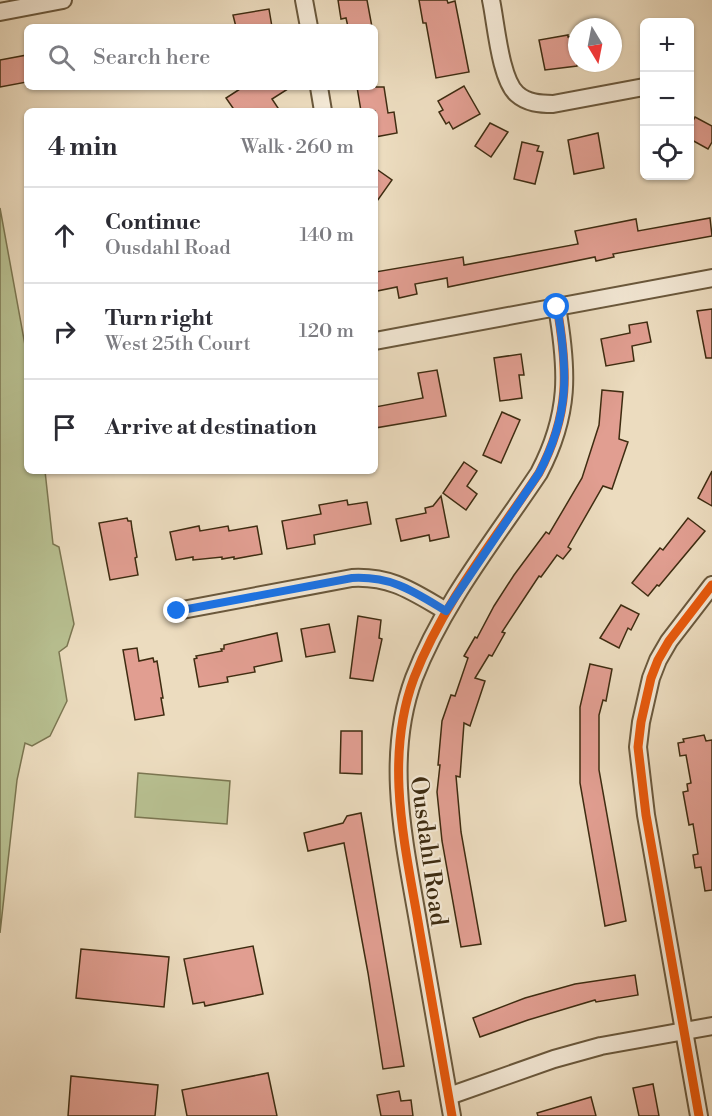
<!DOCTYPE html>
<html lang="en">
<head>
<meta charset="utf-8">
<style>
  body { margin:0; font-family:"Libre Bodoni",serif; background:#f7f7f7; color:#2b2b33 }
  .controls { position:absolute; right:18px; top:18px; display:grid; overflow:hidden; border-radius:9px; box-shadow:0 2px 4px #0004 }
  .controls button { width:54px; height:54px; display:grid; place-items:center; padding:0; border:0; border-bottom:2px solid #e1e1e2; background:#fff; color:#2b2b33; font:30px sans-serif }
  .compass { position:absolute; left:568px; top:18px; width:54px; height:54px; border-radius:50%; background:#fff; box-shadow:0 2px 4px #0004; rotate:170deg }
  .stop { position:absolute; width:18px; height:18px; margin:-14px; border:4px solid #1a73e8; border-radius:50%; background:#fff }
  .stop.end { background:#1a73e8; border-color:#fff; box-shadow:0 2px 6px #0008 }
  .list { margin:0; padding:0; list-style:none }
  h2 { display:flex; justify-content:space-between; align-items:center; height:78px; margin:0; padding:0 24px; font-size:26px }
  h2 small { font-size:20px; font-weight:400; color:#7c7c81 }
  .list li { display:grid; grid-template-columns:39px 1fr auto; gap:18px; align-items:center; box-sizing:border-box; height:96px; padding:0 24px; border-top:2px solid #e1e1e2 }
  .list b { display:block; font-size:22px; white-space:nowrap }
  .list p { margin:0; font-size:20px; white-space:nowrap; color:#7c7c81 }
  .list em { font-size:20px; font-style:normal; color:#7c7c81 }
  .icon { flex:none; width:33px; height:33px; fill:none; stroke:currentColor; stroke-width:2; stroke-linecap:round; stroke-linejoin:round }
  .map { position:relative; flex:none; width:712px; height:1116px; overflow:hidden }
  .search { position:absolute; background:#fff; box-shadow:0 2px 4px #0004; left:24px; top:24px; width:354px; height:66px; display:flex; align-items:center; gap:15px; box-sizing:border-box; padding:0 21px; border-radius:9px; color:#7c7c81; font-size:22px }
  .panel { position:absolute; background:#fff; box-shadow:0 2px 4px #0004; left:24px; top:108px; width:354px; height:366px; border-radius:9px }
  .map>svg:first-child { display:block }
  .green { fill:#b8c091; stroke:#7b7651; stroke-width:1.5 }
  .building { fill:#e19e91; stroke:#3e2c11; stroke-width:1.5 }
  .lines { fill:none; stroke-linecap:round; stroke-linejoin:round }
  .minor-casing { stroke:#6a583c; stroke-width:20 }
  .minor { stroke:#f3e8d5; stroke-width:16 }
  .cycleway-casing { stroke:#f3e8d5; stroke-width:13 }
  .cycleway { stroke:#e8590c; stroke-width:9 }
  .route { stroke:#1a73e8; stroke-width:8 }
  .labels { text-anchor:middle; stroke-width:4.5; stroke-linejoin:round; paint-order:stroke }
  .street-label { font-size:24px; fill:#3e2c11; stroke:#f3e8d5 }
</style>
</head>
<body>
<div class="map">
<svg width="712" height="1116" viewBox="0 0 712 1116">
  <rect width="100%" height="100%" fill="#ecdcbf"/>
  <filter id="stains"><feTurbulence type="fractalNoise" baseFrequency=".00333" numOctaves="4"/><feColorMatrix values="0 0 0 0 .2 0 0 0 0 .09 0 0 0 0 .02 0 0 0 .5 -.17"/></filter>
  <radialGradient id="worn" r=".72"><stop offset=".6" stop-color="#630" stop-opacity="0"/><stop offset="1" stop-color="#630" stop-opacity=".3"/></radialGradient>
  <g class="green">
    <path d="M0,208l27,148v115h18l8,73 6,3 15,77 -7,22 -8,6 8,49 -17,35 -18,10 -7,-3 -8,37 -17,153z"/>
    <path d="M138,773l92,8 -3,43 -92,-7z"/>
  </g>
  <g class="building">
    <path d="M338,0h29l5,27h-24l-2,-9 -5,1z"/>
    <path d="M419,0h28l1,3 7,-2 14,71 -33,6 -10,-55h-3z"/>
    <path d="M269,9l3,18h-36l-3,-12z"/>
    <path d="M568,35v2l9,-1v30l-32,4 -6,-30z"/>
    <path d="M27,55v27l-27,5v-27z"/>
    <path d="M464,86l16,28 -27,15 -4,-7 -3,2 -7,-12 4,-2 -5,-9z"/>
    <path d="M243,87h48l-19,12 8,12h-45l-9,-13z"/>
    <path d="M357,87h27l4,26 6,-1 3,21 -22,4v-26h-14z"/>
    <path d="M695,117l17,9v16l-4,7 -18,-10v-12z"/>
    <path d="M490,123l18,9 -17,25 -16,-11z"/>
    <path d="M598,133l6,35 -30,6 -6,-34z"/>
    <path d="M522,142l17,4 -2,5 6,1 -8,32 -21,-5z"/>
    <path d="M375,168l17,12 -17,24z"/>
    <path d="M710,218l2,18 -99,18 1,3 -18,4 -1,-4 -147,30 -1,-9 -32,6 2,10 -18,4 -2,-11 -20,4 -2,-19 88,-15 1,8 114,-21 -3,-13 61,-12 2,12z"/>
    <path d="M712,309v49h-6l-9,-47z"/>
    <path d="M647,322l4,20 -19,4 2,15 -28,5 -5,-27 29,-6 -1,-8z"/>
    <path d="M521,354l3,21h-5l3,23 -22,3 -6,-43z"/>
    <path d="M437,370l9,46 -71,12v-21l48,-9 -5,-25z"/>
    <path d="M602,390l21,2 -4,47 9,3 -16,47 -9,-3 -35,61 3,2 -8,10 -6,-4 -16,22 -2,-1 -37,56 3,1 -13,23 -3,-1 -14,23 10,3 -15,45 -6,-3 -4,54 -4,-1 5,56 20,112 -20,3 -19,-106 -5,-49 3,-27h-2l4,-44 9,-26 4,1 13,-38 -4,-2 11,-19 2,1 17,-32 20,-31 32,-43 3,2 33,-56 17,-53z"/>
    <path d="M502,412l18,8 -19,43 -18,-8z"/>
    <path d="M464,462l13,9 -10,15 10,8 -11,16 -23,-17z"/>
    <path d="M712,471v35l-14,-8z"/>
    <path d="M441,496l8,41 -19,4 -1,-6 -28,6 -5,-22 30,-6 -1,-5 8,-2z"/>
    <path d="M347,500l1,5 19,-3 4,22 -57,11 1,9 -28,5 -5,-28 39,-7 -2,-9z"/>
    <path d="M127,518l1,3h3l1,8 5,28 -2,1 3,17 -28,5 -11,-57z"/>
    <path d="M688,518l17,13 -46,55 -2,-1 -9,11 -16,-13 28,-35 3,2z"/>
    <path d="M199,526l1,5 28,-5 1,5 28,-5 5,28 -28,5v-2l-12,2v-2l-29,3v-3l-17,3 -6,-28z"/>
    <path d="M621,605l18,9 -8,16 -3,-2 -9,20 -19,-10z"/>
    <path d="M358,616l23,4 -2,18 3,1 -9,42 -23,-3z"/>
    <path d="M329,624l6,28 -29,5 -5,-28z"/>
    <path d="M277,633l5,28 -28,6 1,5 -28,5 1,5 -29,5 -5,-28 3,-1 -1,-2 26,-5 -1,-2h3v-4z"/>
    <path d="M137,648l2,13 14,-3 1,4 3,-1 6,37h-2l3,17 -29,5 -12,-70z"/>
    <path d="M590,664l22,5 -6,32 -3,-1 -4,15v55l27,151 -21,5 -25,-143v-76z"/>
    <path d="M341,731h21v43l-22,-1z"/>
    <path d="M704,735l2,6 6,-1v150l-7,1 -4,-24 -6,1 -2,-13 5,-1 -5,-30 -4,1 -6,-33 5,-1 -1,-7 4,-1 -5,-28 -6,1 -2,-13 6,-1 -1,-3z"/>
    <path d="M361,813l43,253 -21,3 -15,-96 -24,-130 -36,8 -4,-18 39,-10 4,-7z"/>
    <path d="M253,946l10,48 -58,12 -1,-4 -11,2 -9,-45z"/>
    <path d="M81,949l88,8 -5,50 -88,-9z"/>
    <path d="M635,975l3,20 -42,7 -1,-2 -67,20 -48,17 -7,-19 52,-20 50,-14z"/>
    <path d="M268,1073l9,43h-90l-5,-26z"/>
    <path d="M71,1076l87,9 -3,31h-87z"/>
    <path d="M653,1084l6,32h-20l-6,-28z"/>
    <path d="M399,1091l2,10 10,-1 2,16h-32l-4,-21z"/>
    <path d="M591,1097l5,19h-58l-1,-3z"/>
  </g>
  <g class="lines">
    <g class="minor-casing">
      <g id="minor">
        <path d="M304,0l5,27"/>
        <path d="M491,0c5,23 9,79 26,94 10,9 23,10 36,10l91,-17"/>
        <path d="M0,12l63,-12"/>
        <path d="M319,87l4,24"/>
        <path d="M375,341l337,-63"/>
        <path d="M177,611l175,-33c40,-2 61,14 94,33"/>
        <path d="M449,1096l105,-37 47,-13 111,-20"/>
        <path d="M452,1116c-11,-61 -21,-122 -32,-183 -14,-84 -37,-172 -6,-255 29,-75 81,-139 125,-205 31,-59 29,-102 18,-166"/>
        <path d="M699,1116l-53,-301 -8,-68 3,-25 10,-44 7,-18 11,-19 43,-56"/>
      </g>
    </g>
    <use href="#minor" class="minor"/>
    <g class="cycleway-casing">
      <g id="cycleway">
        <path d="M452,1116c-11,-61 -21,-122 -32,-183 -14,-84 -37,-172 -6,-255 29,-75 81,-139 125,-205 31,-59 29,-102 18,-166"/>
        <path d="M699,1116l-53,-301 -8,-68 3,-25 10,-44 7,-18 11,-19 43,-56"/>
      </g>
    </g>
    <use href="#cycleway" class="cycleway"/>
  </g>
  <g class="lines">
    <path class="route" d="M177,611l175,-33c40,-2 61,13 94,33l93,-138c31,-59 29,-102 18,-166"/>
  </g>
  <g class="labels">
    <g class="street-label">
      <text transform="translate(429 851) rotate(82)" y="8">Ousdahl Road</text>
    </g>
  </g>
  <rect width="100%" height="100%" filter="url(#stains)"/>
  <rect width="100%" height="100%" fill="url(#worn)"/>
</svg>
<div class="controls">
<button>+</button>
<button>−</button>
<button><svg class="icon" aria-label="locate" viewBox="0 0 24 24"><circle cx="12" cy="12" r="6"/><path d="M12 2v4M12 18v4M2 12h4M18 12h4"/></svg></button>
</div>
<svg class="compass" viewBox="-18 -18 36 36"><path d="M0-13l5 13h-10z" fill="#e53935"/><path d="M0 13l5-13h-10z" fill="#7c7c81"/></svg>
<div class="stop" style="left:557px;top:307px"></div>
<div class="stop end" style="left:177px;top:611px"></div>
<div class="search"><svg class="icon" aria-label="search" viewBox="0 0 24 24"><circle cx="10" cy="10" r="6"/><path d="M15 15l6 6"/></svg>Search here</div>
<section class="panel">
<h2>4 min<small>Walk · 260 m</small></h2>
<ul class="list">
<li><svg class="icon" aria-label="ahead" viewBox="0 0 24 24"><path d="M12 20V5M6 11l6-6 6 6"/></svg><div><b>Continue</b><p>Ousdahl Road</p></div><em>140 m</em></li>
<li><svg class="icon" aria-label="right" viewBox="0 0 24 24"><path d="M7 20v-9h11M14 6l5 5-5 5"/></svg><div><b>Turn right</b><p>West 25th Court</p></div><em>120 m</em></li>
<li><svg class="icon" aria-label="arrive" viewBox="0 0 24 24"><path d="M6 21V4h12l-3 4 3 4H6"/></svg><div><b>Arrive at destination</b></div></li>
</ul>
</section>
</div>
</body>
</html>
